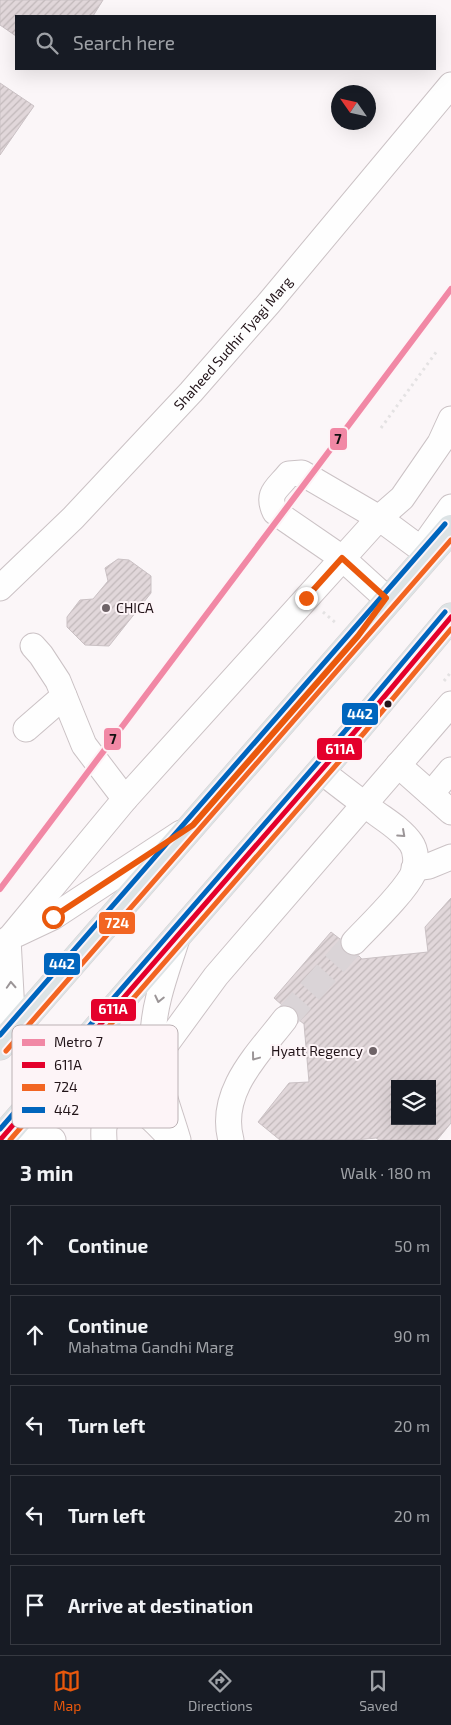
<!DOCTYPE html>
<html lang="en">
<head>
<meta charset="utf-8">
<style>
  body { margin:0; font-family:"Exo 2",sans-serif; background:#20242c; color:#f1f3f6 }
  .controls { position:absolute; right:15px; bottom:15px; display:grid; overflow:hidden; border-radius:0px; box-shadow:0 5px 20px #0002 }
  .controls button { width:45px; height:45px; display:grid; place-items:center; padding:0; border:0; border-bottom:1px solid #363941; background:#171b24; color:#f1f3f6; font:25px sans-serif }
  .compass { position:absolute; left:331px; top:85px; width:45px; height:45px; border-radius:50%; background:#171b24; box-shadow:0 5px 20px #0002; rotate:304deg }
  .stop { position:absolute; width:15px; height:15px; margin:-11px; border:4px solid #ea580c; border-radius:50%; background:#fff }
  .stop.end { background:#ea580c; border-color:#fff; box-shadow:0 1px 5px #0008 }
  .list { margin:0; padding:0; list-style:none }
  h2 { display:flex; justify-content:space-between; align-items:center; height:65px; margin:0; padding:0 20px; font-size:21px }
  h2 small { font-size:16px; font-weight:400; color:#9ea1a6 }
  .list li { display:grid; grid-template-columns:32px 1fr auto; gap:15px; align-items:center; box-sizing:border-box; height:80px; margin:0 10px 10px; padding:0 10px; border:1px solid #363941; border-radius:0px }
  .list b { display:block; font-size:19px; white-space:nowrap }
  .list p { margin:0; font-size:16px; white-space:nowrap; color:#9ea1a6 }
  .list em { font-size:16px; font-style:normal; color:#9ea1a6 }
  .icon { flex:none; width:28px; height:28px; fill:none; stroke:currentColor; stroke-width:2; stroke-linecap:round; stroke-linejoin:round }
  .map { position:relative; flex:none; width:451px; height:1140px; overflow:hidden }
  .search { position:absolute; background:#171b24; box-shadow:0 5px 20px #0002; left:15px; right:15px; top:15px; height:55px; display:flex; align-items:center; gap:12px; box-sizing:border-box; padding:0 18px; border-radius:0px; color:#9ea1a6; font-size:19px }
  .sheet { height:515px; background:#171b24 }
  nav { display:flex; justify-content:space-around; align-items:center; box-sizing:border-box; height:70px; border-top:1px solid #363941; background:#171b24; font-size:14px; color:#9ea1a6 }
  nav a { display:grid; justify-items:center; gap:2px }
  nav .on { color:#ea580c }
  .map>svg:first-child { display:block }
  .building { fill:url(#building-hatch); stroke:#cac1c4; fill-rule:evenodd }
  .lines { fill:none; stroke-linecap:round; stroke-linejoin:round }
  .minor-tunnel { stroke:#dad4d7; stroke-width:25; stroke-dasharray:25 12; stroke-linecap:butt }
  .minor-casing { stroke:#cbc2c5; stroke-width:27 }
  .major-casing { stroke:#d6d1d3; stroke-width:29 }
  .path { stroke:#e4e2e3; stroke-width:3; stroke-dasharray:2.5 4; stroke-linecap:butt }
  .minor { stroke:#fefefe; stroke-width:25 }
  .major { stroke:#dce3e5; stroke-width:28 }
  .bus-1-casing { stroke:#fdf4f7; stroke-width:9 }
  .bus-2-casing { stroke:#fdf4f7; stroke-width:9 }
  .bus-3-casing { stroke:#fdf4f7; stroke-width:9 }
  .bus-1 { stroke:#e4002b; stroke-width:5 }
  .bus-2 { stroke:#f26522; stroke-width:5 }
  .bus-3 { stroke:#0065bd; stroke-width:5 }
  .metro-1-casing { stroke:#fdf4f7; stroke-width:10 }
  .metro-1 { stroke:#f188a5; stroke-width:6 }
  .oneway { stroke:#9b9597 }
  .route { stroke:#ea580c; stroke-width:6 }
  .poi-dot { fill:#6e6367; stroke:#fdf4f7; stroke-width:2 }
  .bus-dot { fill:#221419; stroke:#fdf4f7; stroke-width:2 }
  .labels { text-anchor:middle; stroke-width:4; stroke-linejoin:round; paint-order:stroke }
  .street-label { font-size:14px; fill:#221419; stroke:#fdf4f7 }
  .poi-label { font-size:14px; fill:#221419; stroke:#fdf4f7; text-anchor:start }
  .key { fill:#fdf4f7; stroke:#bbb1b4; stroke-width:1 }
  .key-label { font-size:14px; fill:#221419 }
  .line-badge { stroke:#fdf4f7; stroke-width:2 }
  .badge-label { font-size:14px; text-anchor:middle; font-weight:bold; fill:#fff }
  .pale-badge-label { font-size:14px; text-anchor:middle; font-weight:bold; fill:#111 }
</style>
</head>
<body>
<div class="map">
<svg width="451" height="1140" viewBox="0 0 451 1140">
  <defs>
    <pattern id="building-hatch" width="6" height="6" patternUnits="userSpaceOnUse" patternTransform="scale(1.25)"><rect width="6" height="6" fill="#e1d7da"/><path d="M-1 1l2-2M0 6l6-6M5 7l2-2" fill="none" stroke="#c1b8ba"/></pattern>
  </defs>
  <rect width="100%" height="100%" fill="#fbf6f8"/>
  <g class="building">
    <path d="M0,0h103l-10,16h-77v20l-16,-11z"/>
    <path d="M0,83l34,23 -34,49z"/>
    <path d="M118,559l11,1 22,16v17l-42,53 -24,-1 -18,-18v-10l13,-17 13,-1 15,-18 -3,-13z"/>
    <path d="M451,898v225l-14,17h-58l-3,-2 -21,2h-75l-22,-18 31,-39 20,-1 -5,-58 -5,-4 -1,-7 -4,-5 -6,-3h-6l-8,-7 57,-66 9,7v7l4,7 7,3h8l3,3 66,-7 -3,-25zM395,1084h37v37h-37z"/>
  </g>
  <g class="lines">
    <path class="minor-tunnel" d="M285,1019l69,-77"/>
    <g class="minor-casing">
      <g id="minor">
        <path d="M424,545l27,-38"/>
        <path id="s1" d="M0,588l73,-70 118,-126 78,-89 182,-218"/>
        <path d="M386,598l-44,-40 -67,-46c-9,-19 2,-23 14,-38l13,-1 77,45 23,-20 38,-55 11,-24"/>
        <path d="M33,646l8,9 17,26 26,64 41,54"/>
        <path d="M26,729l38,-33"/>
        <path d="M398,765l53,47"/>
        <path d="M321,771c18,14 36,28 55,42 11,8 26,17 35,30 5,7 6,20 3,29 -9,20 -44,53 -60,70"/>
        <path d="M431,794l20,-24"/>
        <path d="M414,868l15,-2 22,-9"/>
        <path d="M17,934l36,-17 128,-84"/>
        <path d="M8,939l5,92"/>
        <path d="M0,950l125,-151 254,-281 42,31"/>
        <path d="M156,1058l60,-82 235,-272"/>
        <path d="M3,1136h35l15,4"/>
        <path d="M104,1140c-1,-16 0,-16 9,-28 16,-23 48,16 59,28"/>
        <path d="M178,1140c-9,-32 -26,-71 -25,-104 1,-35 15,-68 25,-101"/>
        <path d="M231,1140c-13,-48 27,-86 54,-121"/>
      </g>
    </g>
    <g class="major-casing">
      <g id="major">
        <path d="M0,1046l451,-517"/>
        <path d="M0,1140l358,-412 93,-111"/>
      </g>
    </g>
    <g class="path">
      <path d="M381,428l56,-77"/>
      <path d="M323,612l14,12"/>
      <path d="M444,681l7,-9"/>
    </g>
    <use href="#minor" class="minor"/>
    <use href="#major" class="major"/>
    <g class="bus-1-casing">
      <path id="bus-1" d="M0,1140l358,-412 93,-111"/>
    </g>
    <g class="bus-2-casing">
      <g id="bus-2">
        <path d="M6,1051l445,-511"/>
        <path d="M10,1140l354,-407 87,-104"/>
      </g>
    </g>
    <g class="bus-3-casing">
      <g id="bus-3">
        <path d="M0,1035l445,-511"/>
        <path d="M0,1129l352,-406 93,-111"/>
      </g>
    </g>
    <use href="#bus-1" class="bus-1"/>
    <use href="#bus-2" class="bus-2"/>
    <use href="#bus-3" class="bus-3"/>
    <g class="metro-1-casing">
      <path id="metro-1" d="M0,889l451,-600"/>
    </g>
    <use href="#metro-1" class="metro-1"/>
  </g>
  <defs><path id="oneway-chevron" d="M-2-3.5L2.5 0L-2 3.5" fill="none" stroke-width="1.6" stroke-linecap="round" stroke-linejoin="round" transform="scale(1.25)"/></defs>
  <g class="oneway">
    <use href="#oneway-chevron" transform="translate(402 834) rotate(42)"/>
    <use href="#oneway-chevron" transform="translate(11 985) rotate(-93)"/>
    <use href="#oneway-chevron" transform="translate(159 999) rotate(103)"/>
    <use href="#oneway-chevron" transform="translate(255 1057) rotate(127)"/>
  </g>
  <g class="lines">
    <path class="route" d="M53,917l140,-92 165,-189 28,-38 -44,-40 -36,40"/>
  </g>
  <g class="poi-dot">
    <circle cx="106" cy="608" r="5"/>
    <circle cx="373" cy="1051" r="5"/>
  </g>
  <circle class="bus-dot" cx="388" cy="704" r="4.5"/>
  <g class="labels">
    <g class="street-label">
      <text dy="5" stroke="none"><textPath href="#s1" startOffset="338">Shaheed Sudhir Tyagi Marg</textPath></text>
    </g>
    <g class="poi-label">
      <text x="116" y="613">CHICA</text>
      <text x="363" y="1056" text-anchor="end">Hyatt Regency</text>
    </g>
  </g>
  <rect x="12" y="1025" width="166" height="103" rx="8" class="key"/>
  <rect x="22" y="1039" width="23" height="7" fill="#f188a5"/>
  <rect x="22" y="1062" width="23" height="6" fill="#e4002b"/>
  <rect x="22" y="1084" width="23" height="7" fill="#f26522"/>
  <rect x="22" y="1107" width="23" height="6" fill="#0065bd"/>
  <g class="key-label">
    <text x="54" y="1047">Metro 7</text>
    <text x="54" y="1070">611A</text>
    <text x="54" y="1092">724</text>
    <text x="54" y="1115">442</text>
  </g>
  <g class="line-badge">
    <rect x="329" y="427" width="19" height="24" rx="5" fill="#f188a5"/>
    <rect x="341" y="702" width="38" height="24" rx="5" fill="#0065bd"/>
    <rect x="103" y="727" width="19" height="24" rx="5" fill="#f188a5"/>
    <rect x="316" y="737" width="47" height="24" rx="5" fill="#e4002b"/>
    <rect x="98" y="911" width="38" height="24" rx="5" fill="#f26522"/>
    <rect x="43" y="952" width="38" height="24" rx="5" fill="#0065bd"/>
    <rect x="90" y="998" width="47" height="24" rx="5" fill="#e4002b"/>
  </g>
  <g class="badge-label">
    <text x="360" y="719">442</text>
    <text x="340" y="754">611A</text>
    <text x="117" y="928">724</text>
    <text x="62" y="969">442</text>
    <text x="113" y="1014">611A</text>
  </g>
  <g class="pale-badge-label">
    <text x="338" y="444">7</text>
    <text x="113" y="744">7</text>
  </g>
</svg>
<div class="controls">
<button><svg class="icon" aria-label="layers" viewBox="0 0 24 24"><path d="M12 4l9 5-9 5-9-5zM3 14l9 5 9-5"/></svg></button>
</div>
<svg class="compass" viewBox="-18 -18 36 36"><path d="M0-13l5 13h-10z" fill="#e53935"/><path d="M0 13l5-13h-10z" fill="#9ea1a6"/></svg>
<div class="stop" style="left:53px;top:917px"></div>
<div class="stop end" style="left:306px;top:598px"></div>
<div class="search"><svg class="icon" aria-label="search" viewBox="0 0 24 24"><circle cx="10" cy="10" r="6"/><path d="M15 15l6 6"/></svg>Search here</div>
</div>
<section class="sheet">
<h2>3 min<small>Walk · 180 m</small></h2>
<ul class="list">
<li><svg class="icon" aria-label="ahead" viewBox="0 0 24 24"><path d="M12 20V5M6 11l6-6 6 6"/></svg><div><b>Continue</b></div><em>50 m</em></li>
<li><svg class="icon" aria-label="ahead" viewBox="0 0 24 24"><path d="M12 20V5M6 11l6-6 6 6"/></svg><div><b>Continue</b><p>Mahatma Gandhi Marg</p></div><em>90 m</em></li>
<li><svg class="icon" aria-label="left" viewBox="0 0 24 24"><path d="M17 20v-9H6M10 6l-5 5 5 5"/></svg><div><b>Turn left</b></div><em>20 m</em></li>
<li><svg class="icon" aria-label="left" viewBox="0 0 24 24"><path d="M17 20v-9H6M10 6l-5 5 5 5"/></svg><div><b>Turn left</b></div><em>20 m</em></li>
<li><svg class="icon" aria-label="arrive" viewBox="0 0 24 24"><path d="M6 21V4h12l-3 4 3 4H6"/></svg><div><b>Arrive at destination</b></div></li>
</ul>
</section>
<nav>
<a class="on"><svg class="icon" aria-label="map" viewBox="0 0 24 24"><path d="M3 6l6-2 6 2 6-2v14l-6 2-6-2-6 2zM9 4v14M15 6v14"/></svg>Map</a>
<a><svg class="icon" aria-label="directions" viewBox="0 0 24 24"><path d="M12 3l9 9-9 9-9-9zM9 14v-3h6M13 9l2 2-2 2"/></svg>Directions</a>
<a><svg class="icon" aria-label="saved" viewBox="0 0 24 24"><path d="M7 4h10v16l-5-4-5 4z"/></svg>Saved</a>
</nav>
</body>
</html>
